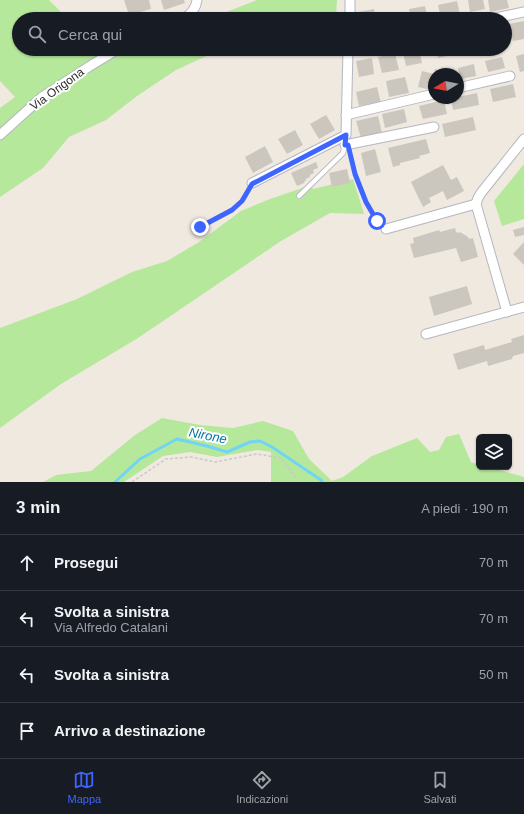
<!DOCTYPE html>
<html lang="it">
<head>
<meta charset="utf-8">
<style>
  body { margin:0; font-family:Helvetica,sans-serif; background:#20242c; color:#f1f3f6 }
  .controls { position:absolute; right:12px; bottom:12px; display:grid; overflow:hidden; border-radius:6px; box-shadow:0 1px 3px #0004 }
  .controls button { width:36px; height:36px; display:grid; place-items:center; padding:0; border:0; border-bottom:1px solid #363941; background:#171b24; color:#f1f3f6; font:20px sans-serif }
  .compass { position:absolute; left:428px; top:68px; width:36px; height:36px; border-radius:50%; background:#171b24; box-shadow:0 1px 3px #0004; rotate:260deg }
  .stop { position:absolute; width:12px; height:12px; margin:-9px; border:3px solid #3e65ff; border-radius:50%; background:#fff }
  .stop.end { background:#3e65ff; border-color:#fff; box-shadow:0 1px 4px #0008 }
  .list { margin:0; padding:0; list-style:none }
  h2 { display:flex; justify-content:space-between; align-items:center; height:52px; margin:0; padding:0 16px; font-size:17px }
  h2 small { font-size:13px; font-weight:400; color:#9ea1a6 }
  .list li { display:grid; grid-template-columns:26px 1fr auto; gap:12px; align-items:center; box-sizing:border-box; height:56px; padding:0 16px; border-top:1px solid #363941 }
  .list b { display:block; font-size:15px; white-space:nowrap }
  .list p { margin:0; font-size:13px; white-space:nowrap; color:#9ea1a6 }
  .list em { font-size:13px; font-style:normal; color:#9ea1a6 }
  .icon { flex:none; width:22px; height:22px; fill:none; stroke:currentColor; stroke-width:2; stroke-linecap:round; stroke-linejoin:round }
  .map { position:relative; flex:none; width:524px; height:482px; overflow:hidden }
  .search { position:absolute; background:#171b24; box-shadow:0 1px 3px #0004; left:12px; right:12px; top:12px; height:44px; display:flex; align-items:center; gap:10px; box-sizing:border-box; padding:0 14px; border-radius:22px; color:#9ea1a6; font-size:15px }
  .sheet { height:276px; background:#171b24 }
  nav { display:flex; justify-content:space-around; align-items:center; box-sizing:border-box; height:56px; border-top:1px solid #363941; background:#171b24; font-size:11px; color:#9ea1a6 }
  nav a { display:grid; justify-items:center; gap:2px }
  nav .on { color:#3e65ff }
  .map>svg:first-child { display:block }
  .green { fill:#b6e89b }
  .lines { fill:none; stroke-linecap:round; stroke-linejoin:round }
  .stream { stroke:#70d4f5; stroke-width:3 }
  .building { fill:#cbc7be }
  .lane-casing { stroke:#b4b7c1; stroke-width:6 }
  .street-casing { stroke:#b4b7c1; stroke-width:11 }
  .path { stroke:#c9c9c9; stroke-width:1.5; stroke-dasharray:3 2; stroke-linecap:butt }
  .lane { stroke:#fff; stroke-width:4.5 }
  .street { stroke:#fff; stroke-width:9 }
  .route { stroke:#3e65ff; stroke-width:5 }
  .labels { text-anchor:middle; stroke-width:4; stroke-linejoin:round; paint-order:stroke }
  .street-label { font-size:12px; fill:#2e2e2e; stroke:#fff }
  .water-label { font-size:13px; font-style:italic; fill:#0774a8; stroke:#fff }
</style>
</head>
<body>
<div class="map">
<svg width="524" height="482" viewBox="0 0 524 482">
  <rect width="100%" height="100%" fill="#efe9e0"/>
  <g class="green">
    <path d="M0,0h49l19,19h-49v30h120l4,5 7,-5h103l-42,5 -35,16 -39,26 -31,24 -37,17 -26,31 -43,29v-89l15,-11 -15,-16z"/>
    <path d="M257,0h80l-1,17 -4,2h-124z"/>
    <path d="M524,164v55l-22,7 -8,-25z"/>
    <path d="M353,179l11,35 -34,-1 -49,28 -143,97 -77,46 -61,44v-100l77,-29 55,-27 35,-11 32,-19 42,-31 29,-12 41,-14 2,4z"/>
    <path d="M162,418l38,7 33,3 30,-7 30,10 16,28 23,22 11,-4 29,-21 45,-18 13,14 9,-2 7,-13 13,-3 12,28 8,3v2h9l36,10v5h-253v-30l-14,-2 -40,7 -27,-5 -27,4 -39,26h-81l13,-7 35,-4 44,-36z"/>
  </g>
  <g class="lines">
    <path class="stream" d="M115,482l25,-23 37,-20 30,7 20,6 23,-10 10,-1 12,6 49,33 1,2"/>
  </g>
  <g class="building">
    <path d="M124,0h25l2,9 -22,6z"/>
    <path d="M161,0h23l1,3 -21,7z"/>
    <path d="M468,0h15l2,9 -15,3z"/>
    <path d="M488,0h19l2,8 -19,4z"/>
    <path d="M457,1l3,14 -19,4 -3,-14z"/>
    <path d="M425,6l3,13h-17l-2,-10z"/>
    <path d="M374,9l2,10h-16l-2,-7z"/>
    <path d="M524,21v18l-11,2 -4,-17z"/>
    <path d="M419,49l3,14 -16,3 -3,-14z"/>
    <path d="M437,49h18l1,5 -18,4z"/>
    <path d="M395,53l4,17 -17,3 -4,-16z"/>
    <path d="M524,54v17l-4,1 -4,-16z"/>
    <path d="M502,57l3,11 -17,4 -3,-11z"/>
    <path d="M372,58l2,16 -15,3 -3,-16z"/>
    <path d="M474,64l2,12 -16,3 -2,-11z"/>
    <path d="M435,69l11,3 -1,2h-11v10h-1l-2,6 -13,-3 4,-16 12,3z"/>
    <path d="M405,77l4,16 -20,4 -3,-16z"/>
    <path d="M513,84l3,13 -23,5 -3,-13z"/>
    <path d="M377,87l4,16 -11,2v-1l-11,2 -3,-14z"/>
    <path d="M477,93l2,12 -26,5 -2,-11 7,-1v-1z"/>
    <path d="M444,100l3,14 -24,5 -4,-13z"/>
    <path d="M404,109l3,13 -22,6 -3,-14z"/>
    <path d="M326,115l9,15 -16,9 -9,-15z"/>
    <path d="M378,116l4,17 -21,5 -5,-17z"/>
    <path d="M473,117l3,13 -31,7 -3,-13z"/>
    <path d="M295,130l8,15 -16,9 -9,-15z"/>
    <path d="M426,139l4,14 -11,3 1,2 -20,5v2l-7,2 -5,-19z"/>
    <path d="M265,146l8,16 -20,11 -8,-16z"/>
    <path d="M375,149l6,23 -15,4 -5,-23z"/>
    <path d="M316,162l2,6 -5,2 1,3 -4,2v2l-4,2v1l-2,2v1l-7,3 -6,-13z"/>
    <path d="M443,165l8,15 6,-3 7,14 -17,9 -4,-9 -14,7 2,4 -8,5 -12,-25z"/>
    <path d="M347,169l3,14 -18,4 -3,-14z"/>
    <path d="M524,227v8l-9,2 -2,-7z"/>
    <path d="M455,228l1,4 3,1 1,-1 8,5 1,2 4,-1 5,19 -17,5 -5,-14 -42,10 -4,-14 4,-1 -1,-5 26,-8 1,2z"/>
    <path d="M524,242v23l-11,-11z"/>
    <path d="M467,286l5,18 -38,12 -5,-19z"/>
    <path d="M524,335v18l-11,3 -1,3 -24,7 -1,-5 -29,9 -5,-16 31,-9 1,5 27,-8 -1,-3z"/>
  </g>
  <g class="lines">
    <g class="lane-casing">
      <path id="lane" d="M299,196l44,-43 2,-9"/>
    </g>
    <g class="street-casing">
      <g id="street">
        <path d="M184,19c7,-5 12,-10 13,-19"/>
        <path d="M350,19v-19"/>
        <path d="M491,19l33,-7"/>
        <path d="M458,88l52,-12"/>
        <path d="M346,115l88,-21"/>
        <path d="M0,135l42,-38 48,-31 28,-17"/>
        <path d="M345,145l89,-18"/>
        <path d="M252,183l94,-48 2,-86"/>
        <path d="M476,204l31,108"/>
        <path d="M476,204l2,-6 3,-5 43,-54"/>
        <path d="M386,229l90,-25"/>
        <path d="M426,334l98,-27"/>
      </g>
    </g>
    <g class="path">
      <path d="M351,155l4,19 11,28 11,19"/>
      <path d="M200,227l32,-17 10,-9 6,-11"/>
      <path d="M132,482l34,-23 25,-2 24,5 42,-8 24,4 15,20v4"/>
    </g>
    <use href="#lane" class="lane"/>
    <use href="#street" class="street"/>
  </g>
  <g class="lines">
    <path class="route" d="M200,227l32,-17 10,-9 10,-17 94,-49 -1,10h3l7,29 11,28 11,19"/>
  </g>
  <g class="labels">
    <g class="street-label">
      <text transform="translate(57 89) rotate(-36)" y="4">Via Origona</text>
    </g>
    <g class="water-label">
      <text transform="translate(208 435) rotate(11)" y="5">Nirone</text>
    </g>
  </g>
</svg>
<div class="controls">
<button><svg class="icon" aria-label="layers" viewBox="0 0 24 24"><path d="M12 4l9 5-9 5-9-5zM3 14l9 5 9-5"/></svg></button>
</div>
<svg class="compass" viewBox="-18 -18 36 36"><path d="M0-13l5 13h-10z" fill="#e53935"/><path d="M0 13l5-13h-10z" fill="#9ea1a6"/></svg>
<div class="stop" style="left:377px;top:221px"></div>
<div class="stop end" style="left:200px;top:227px"></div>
<div class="search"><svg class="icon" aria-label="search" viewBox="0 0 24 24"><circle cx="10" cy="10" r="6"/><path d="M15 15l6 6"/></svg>Cerca qui</div>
</div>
<section class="sheet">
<h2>3 min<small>A piedi · 190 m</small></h2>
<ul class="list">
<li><svg class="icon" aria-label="ahead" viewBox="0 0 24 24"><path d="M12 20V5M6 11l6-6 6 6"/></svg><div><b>Prosegui</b></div><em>70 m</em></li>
<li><svg class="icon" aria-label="left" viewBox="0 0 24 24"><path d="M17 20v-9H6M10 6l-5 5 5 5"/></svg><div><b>Svolta a sinistra</b><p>Via Alfredo Catalani</p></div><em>70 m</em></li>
<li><svg class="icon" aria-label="left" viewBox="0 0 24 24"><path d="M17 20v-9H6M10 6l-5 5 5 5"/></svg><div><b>Svolta a sinistra</b></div><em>50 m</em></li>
<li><svg class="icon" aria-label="arrive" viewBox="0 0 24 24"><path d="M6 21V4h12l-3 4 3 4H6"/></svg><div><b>Arrivo a destinazione</b></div></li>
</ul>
</section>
<nav>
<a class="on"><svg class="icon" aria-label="map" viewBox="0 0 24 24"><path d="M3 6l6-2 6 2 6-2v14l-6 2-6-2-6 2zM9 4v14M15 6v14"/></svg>Mappa</a>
<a><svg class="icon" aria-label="directions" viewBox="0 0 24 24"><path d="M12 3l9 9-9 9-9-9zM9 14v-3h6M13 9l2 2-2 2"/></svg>Indicazioni</a>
<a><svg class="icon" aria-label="saved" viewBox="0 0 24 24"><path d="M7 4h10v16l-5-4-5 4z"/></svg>Salvati</a>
</nav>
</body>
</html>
